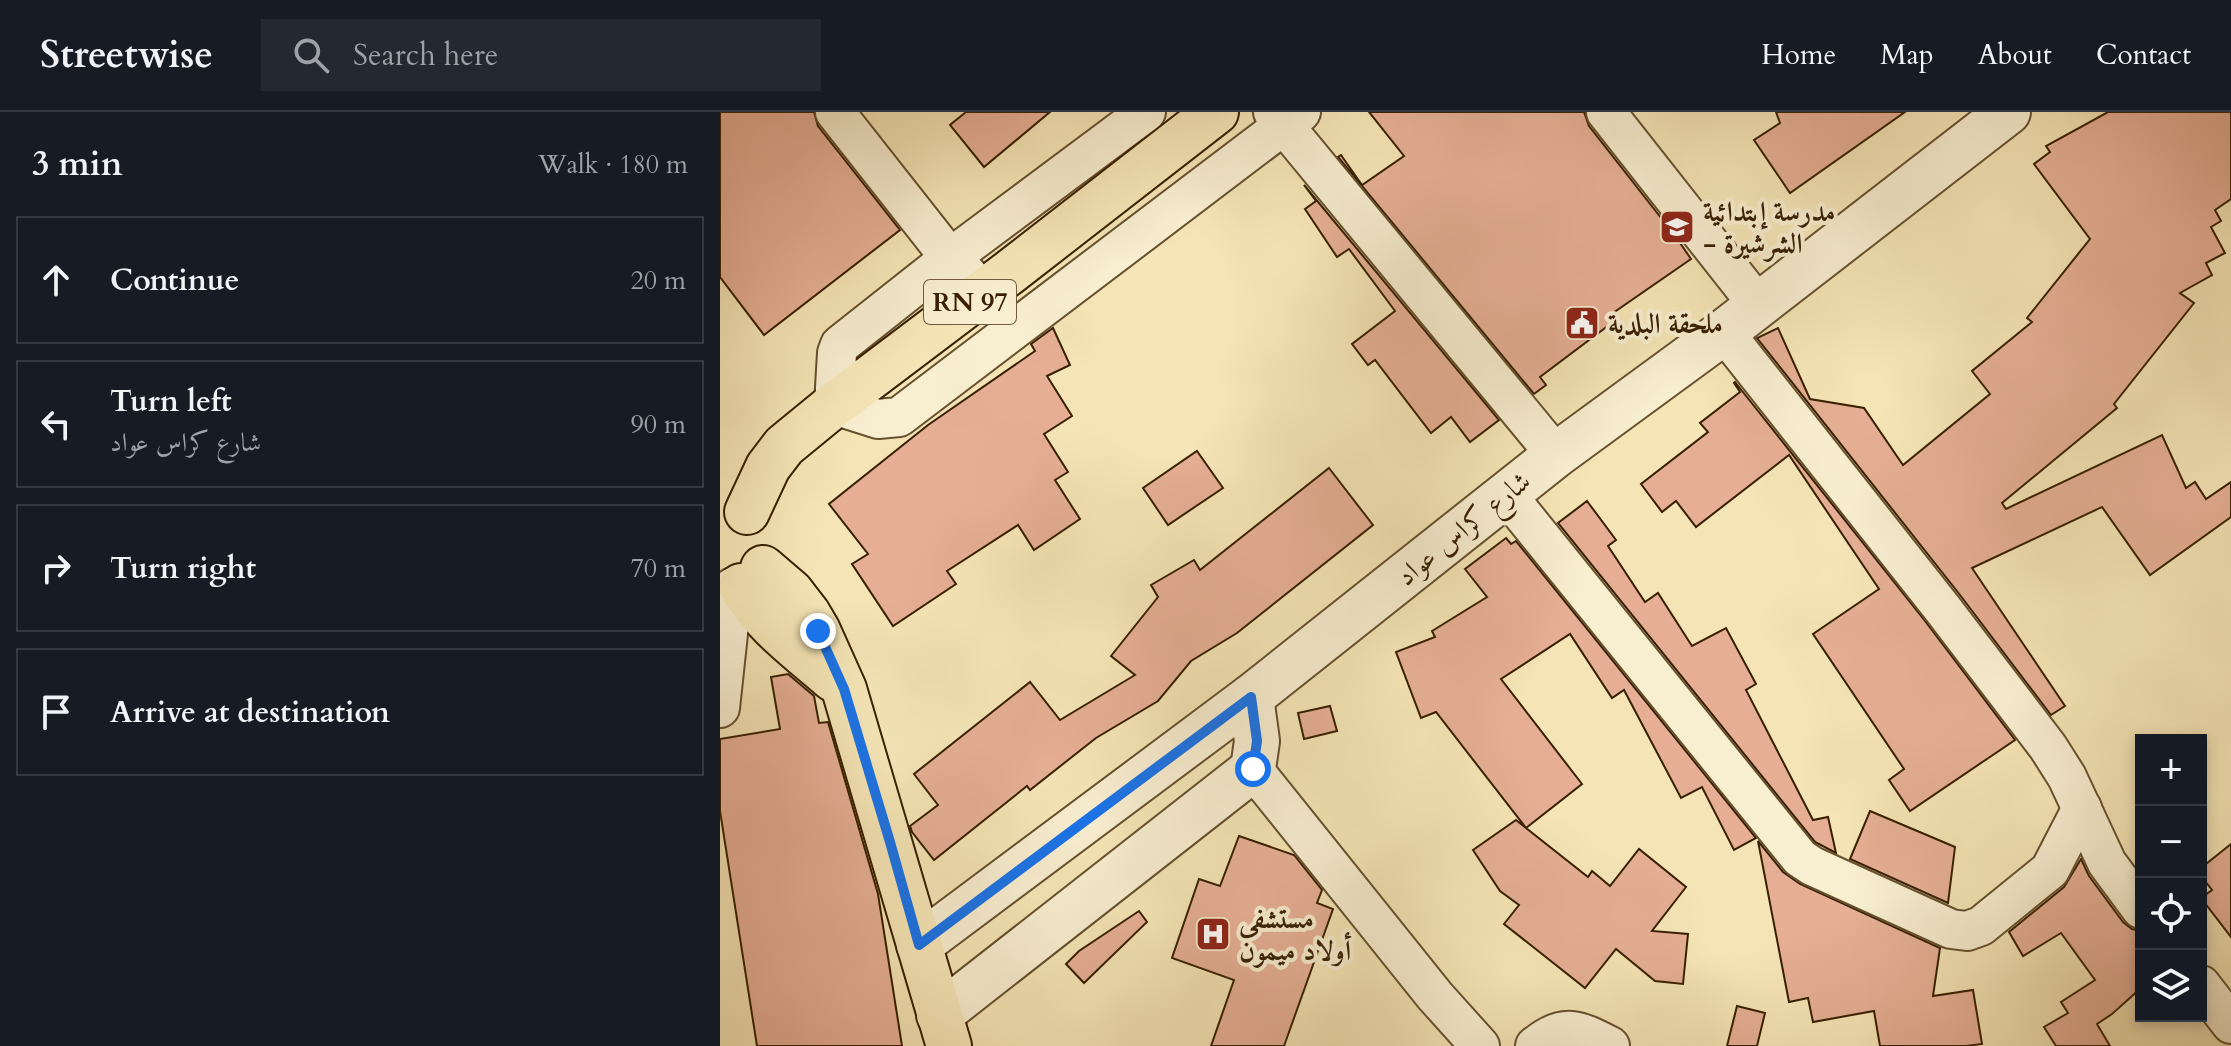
<!DOCTYPE html>
<html lang="en">
<head>
<meta charset="utf-8">
<style>
  body { margin:0; font-family:Cardo,Amiri,serif; background:#242831; color:#f1f3f6 }
  .controls { position:absolute; right:24px; bottom:24px; display:grid; overflow:hidden; border-radius:0px; box-shadow:0 4px 12px #0003 }
  .controls button { width:72px; height:72px; display:grid; place-items:center; padding:0; border:0; border-bottom:2px solid #363941; background:#171b24; color:#f1f3f6; font:40px sans-serif }
  .stop { position:absolute; width:24px; height:24px; margin:-18px; border:6px solid #1a73e8; border-radius:50%; background:#fff }
  .stop.end { background:#1a73e8; border-color:#fff; box-shadow:0 2px 8px #0008 }
  .list { margin:0; padding:0; list-style:none }
  h2 { display:flex; justify-content:space-between; align-items:center; height:104px; margin:0; padding:0 32px; font-size:34px }
  h2 small { font-size:26px; font-weight:400; color:#9ea1a6 }
  .list li { display:grid; grid-template-columns:52px 1fr auto; gap:24px; align-items:center; box-sizing:border-box; height:128px; margin:0 16px 16px; padding:0 16px; border:2px solid #363941; border-radius:0px }
  .list b { display:block; font-size:30px; white-space:nowrap }
  .list p { margin:0; font-size:26px; white-space:nowrap; color:#9ea1a6 }
  .list em { font-size:26px; font-style:normal; color:#9ea1a6 }
  .icon { flex:none; width:44px; height:44px; fill:none; stroke:currentColor; stroke-width:2; stroke-linecap:round; stroke-linejoin:round }
  .map { position:relative; flex:none; width:1511px; height:934px; overflow:hidden }
  header { display:flex; align-items:center; gap:48px; box-sizing:border-box; height:112px; padding:0 40px; background:#171b24; border-bottom:2px solid #363941 }
  header strong { font-size:38px }
  nav { display:flex; gap:44px; margin-inline-start:auto; font-size:28px }
  .search { width:560px; height:72px; background:#242831; display:flex; align-items:center; gap:20px; box-sizing:border-box; padding:0 28px; border-radius:0px; color:#9ea1a6; font-size:30px }
  main { display:flex }
  aside { flex:1; background:#171b24 }
  .map>svg:first-child { display:block }
  .building { fill:#e6af95; stroke:#371f00; stroke-width:2 }
  .lines { fill:none; stroke-linecap:round; stroke-linejoin:round }
  .minor-casing { stroke:#66502e; stroke-width:42 }
  .tertiary-casing { stroke:#66502e; stroke-width:48 }
  .primary-casing { stroke:#371f00; stroke-width:48 }
  .minor { stroke:#f8eed0; stroke-width:38 }
  .tertiary { stroke:#f8eed0; stroke-width:44 }
  .primary { stroke:#f5e5b6; stroke-width:44 }
  .route { stroke:#1a73e8; stroke-width:10 }
  .labels { text-anchor:middle; stroke-width:8; stroke-linejoin:round; paint-order:stroke }
  .shield { fill:#f8eed0; stroke:#715d3e; stroke-width:2 }
  .shield-label { font-size:26px; font-weight:bold; fill:#371f00 }
  .poi-label { font-size:28px; font-weight:bold; fill:#371f00; stroke:#f8eed0; text-anchor:start }
  .street-label { font-size:28px; fill:#371f00; stroke:#f8eed0 }
</style>
</head>
<body>
<header>
<strong>Streetwise</strong>
<div class="search"><svg class="icon" aria-label="search" viewBox="0 0 24 24"><circle cx="10" cy="10" r="6"/><path d="M15 15l6 6"/></svg>Search here</div>
<nav><a>Home</a><a>Map</a><a>About</a><a>Contact</a></nav>
</header>
<main>
<aside>
<h2>3 min<small>Walk · 180 m</small></h2>
<ul class="list">
<li><svg class="icon" aria-label="ahead" viewBox="0 0 24 24"><path d="M12 20V5M6 11l6-6 6 6"/></svg><div><b>Continue</b></div><em>20 m</em></li>
<li><svg class="icon" aria-label="left" viewBox="0 0 24 24"><path d="M17 20v-9H6M10 6l-5 5 5 5"/></svg><div><b>Turn left</b><p>شارع كراس عواد</p></div><em>90 m</em></li>
<li><svg class="icon" aria-label="right" viewBox="0 0 24 24"><path d="M7 20v-9h11M14 6l5 5-5 5"/></svg><div><b>Turn right</b></div><em>70 m</em></li>
<li><svg class="icon" aria-label="arrive" viewBox="0 0 24 24"><path d="M6 21V4h12l-3 4 3 4H6"/></svg><div><b>Arrive at destination</b></div></li>
</ul>
</aside>
<div class="map">
<svg width="1511" height="934" viewBox="0 0 1511 934">
  <rect width="100%" height="100%" fill="#f5e5b6"/>
  <filter id="stains"><feTurbulence type="fractalNoise" baseFrequency=".0025" numOctaves="4"/><feColorMatrix values="0 0 0 0 .2 0 0 0 0 .09 0 0 0 0 .02 0 0 0 .5 -.17"/></filter>
  <radialGradient id="worn" r=".72"><stop offset=".6" stop-color="#630" stop-opacity="0"/><stop offset="1" stop-color="#630" stop-opacity=".3"/></radialGradient>
  <g class="building">
    <path d="M0,0h94l4,14 82,104 -136,105 -44,-58z"/>
    <path d="M246,0h84l-66,55 -34,-42z"/>
    <path d="M649,0h215l5,14 87,111 15,22 -78,54 4,6 -77,58 6,8 -12,9 -196,-237 3,-2 21,30 42,-29z"/>
    <path d="M1056,0h129l-115,81 -36,-53 26,-17z"/>
    <path d="M1388,0h123v87l-16,11 6,11 -10,6 14,26 -19,10 6,12 -32,18 14,10 -80,101 3,4 -115,95 4,6 156,-74 24,53 9,-6 11,17 25,-17v35l-81,58 -48,-68 -130,61 93,138 -14,9 -91,-120 -203,-257 21,-10 32,71 54,9 39,57 87,-71 -18,-23 60,-49 -5,-4 63,-79 -56,-75 16,-12 -4,-6z"/>
    <path d="M584,73l195,235 -29,22 -19,-25 -20,16 -56,-73 -7,5 -16,-21 43,-33 -46,-62 -12,8 -32,-48 11,-8z"/>
    <path d="M333,216l17,37 -23,11 25,40 -28,18 24,38 -13,8 25,39 -46,31 -16,-25 -71,46 9,13 -63,42 -41,-62 16,-10 -39,-50 99,-79 107,-74 -4,-7z"/>
    <path d="M1015,270l190,239 90,119 -105,71 -21,-31 15,-11 -91,-135 66,-45 -90,-134 -93,72 -20,-26 -14,11 -21,-28 67,-52 -8,-9 40,-31 -6,-9z"/>
    <path d="M477,339l26,37 -55,37 -25,-37z"/>
    <path d="M609,356l44,57 -136,108 -46,28 -33,40 -62,37 -66,52 -3,-4 -93,74 -22,-28 -2,-6 28,-21 -24,-31 116,-92 30,38 75,-45 -24,-19 47,-59 -7,-12 43,-25 6,10z"/>
    <path d="M867,389l29,39 -8,6 37,56 13,-9 34,53 34,-18 30,56 -10,6 67,130 15,-3 8,36 -21,-11 -257,-319z"/>
    <path d="M786,426l5,6 5,-3 240,297 -22,12 -32,-63 -21,11 -57,-108 -12,8 -42,-64 -69,45 81,105 -56,44 62,49 4,-6 18,15 29,-37 47,38 -34,44 36,3 -5,50 -28,-3 -39,-32 -31,39 -81,-64 15,-19 -19,-14 -27,-41 43,-30 10,8 -90,-116 -15,6 -25,-66 39,-15 -3,-6 55,-34 -22,-28z"/>
    <path d="M68,562l26,22 5,27 9,-1 50,172 24,152h-145l-37,-235v-72l60,-10 -9,-52z"/>
    <path d="M610,594l7,25 -33,8 -6,-26z"/>
    <path d="M1150,699l85,36 -7,56 -98,-44z"/>
    <path d="M519,724l55,19 28,35 -5,13 16,6 -49,137h-73l23,-66 -62,-22 27,-79 21,7z"/>
    <path d="M1038,729l25,31 17,12 140,64 -7,48 40,-6 9,54 -16,2h-86l-6,-35 -61,11 -5,-24 -19,4z"/>
    <path d="M1511,732v93l-30,-39 11,-8 -11,-14v-8z"/>
    <path d="M1361,747l8,17 34,46 9,7 9,2v57l-29,26 -15,10 13,22h-54l-12,-19 24,-14 -7,-11 34,-22 -34,-47 -38,23 -14,-24 55,-45z"/>
    <path d="M419,799l8,11 -63,61 -18,-19 13,-13z"/>
    <path d="M1017,894l28,7 -8,33h-30z"/>
  </g>
  <g class="lines">
    <g class="minor-casing">
      <g id="minor">
        <path d="M115,0l115,146 18,17"/>
        <path d="M426,0l-196,146 -110,87 -3,8 -3,52 44,14 21,-2 402,-305"/>
        <path d="M553,0l283,343"/>
        <path d="M886,0l152,193"/>
        <path d="M1004,220l218,276 106,139 19,30 40,86 34,46"/>
        <path d="M786,382l294,364 12,8 139,63 16,2 14,-5 69,-56 32,-62"/>
        <path d="M0,596l13,-121"/>
        <path d="M533,657l182,227 45,50"/>
        <path d="M1481,873l30,39"/>
        <path d="M815,934c29,-24 44,-16 75,0"/>
      </g>
    </g>
    <g class="tertiary-casing">
      <g id="tertiary">
        <path d="M199,833l332,-248 305,-242 168,-123 284,-220"/>
        <path d="M219,903l314,-246 4,-28 -6,-44"/>
      </g>
    </g>
    <g class="primary-casing">
      <g id="primary">
        <path d="M27,400l21,-45 16,-21 50,-41 176,-133 206,-160"/>
        <path d="M43,456l28,24 17,22 10,17 26,58 105,357"/>
        <path d="M21,474c23,39 59,64 92,93"/>
      </g>
    </g>
    <use href="#minor" class="minor"/>
    <use href="#tertiary" class="tertiary"/>
    <use href="#primary" class="primary"/>
  </g>
  <g class="lines">
    <path class="route" d="M98,519l26,58 46,153 29,103 332,-248 6,44 -4,28"/>
  </g>
  <defs>
    <g id="school-square" transform="scale(1.8)"><rect x="-9" y="-9" width="18" height="18" rx="4" fill="#8f2418" stroke="#f8eed0"/><path d="M0-5L7-2L0 1L-7-2ZM-4 1L0 2.5L4 1V4Q0 6-4 4Z" fill="#fff"/></g>
    <g id="civic-square" transform="scale(1.8)"><rect x="-9" y="-9" width="18" height="18" rx="4" fill="#8f2418" stroke="#f8eed0"/><path d="M-.6-6.5H3V-4.5H.6V-3L4-1V1h2V6H-6V1h2V-1L-.6-3ZM-1.2 2.5V6h2.4V2.5Z" fill="#fff"/></g>
    <g id="hospital-square" transform="scale(1.8)"><rect x="-9" y="-9" width="18" height="18" rx="4" fill="#8f2418" stroke="#f8eed0"/><path d="M-5-5h3v3.5h4V-5h3V5h-3V1.5h-4V5h-3Z" fill="#fff"/></g>
  </defs>
  <g fill-rule="evenodd">
    <use href="#school-square" x="957" y="115"/>
    <use href="#civic-square" x="862" y="211"/>
    <use href="#hospital-square" x="493" y="822"/>
  </g>
  <g class="labels">
    <rect class="shield" x="204" y="168" width="92" height="44" rx="6"/>
    <g class="shield-label">
      <text x="250" y="199">RN 97</text>
    </g>
    <g class="poi-label">
      <text x="983" y="109">مدرسة إبتدائية<tspan x="983" dy="32">- الشرشيرة</tspan></text>
      <text x="888" y="221">ملحقة البلدية</text>
      <text x="519" y="816">مستشفى<tspan x="519" dy="32">أولاد ميمون</tspan></text>
    </g>
    <g class="street-label">
      <text transform="translate(743 416) rotate(-39)" y="10">شارع كراس عواد</text>
    </g>
  </g>
  <rect width="100%" height="100%" filter="url(#stains)"/>
  <rect width="100%" height="100%" fill="url(#worn)"/>
</svg>
<div class="controls">
<button>+</button>
<button>−</button>
<button><svg class="icon" aria-label="locate" viewBox="0 0 24 24"><circle cx="12" cy="12" r="6"/><path d="M12 2v4M12 18v4M2 12h4M18 12h4"/></svg></button>
<button><svg class="icon" aria-label="layers" viewBox="0 0 24 24"><path d="M12 4l9 5-9 5-9-5zM3 14l9 5 9-5"/></svg></button>
</div>
<div class="stop" style="left:533px;top:657px"></div>
<div class="stop end" style="left:98px;top:519px"></div>
</div>
</main>
</body>
</html>
